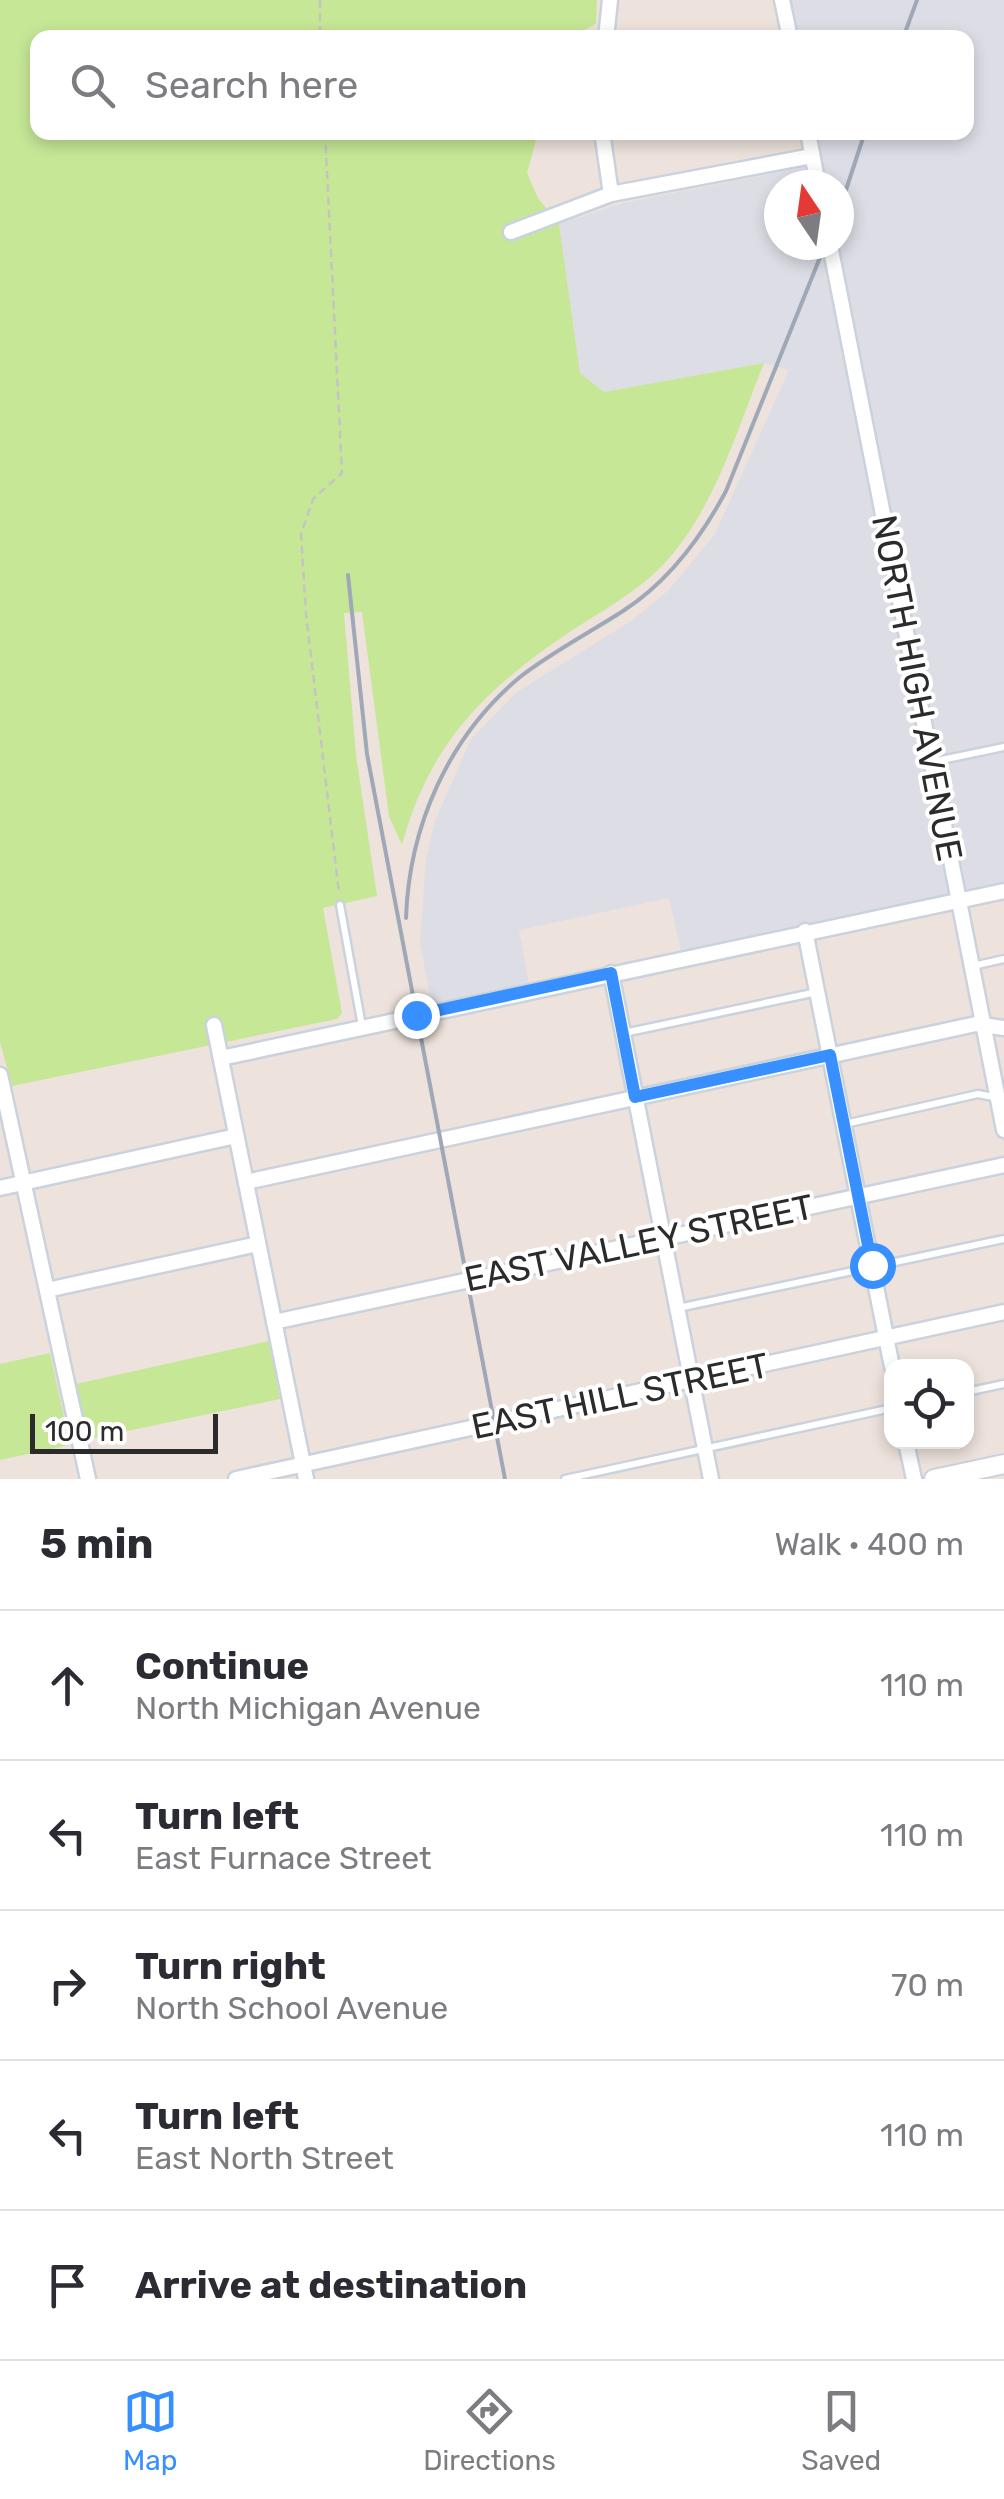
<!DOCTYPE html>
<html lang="en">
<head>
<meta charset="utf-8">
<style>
  body { margin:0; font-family:Rubik,sans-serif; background:#f2f2f3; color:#2b2b33 }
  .controls { position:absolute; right:30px; bottom:30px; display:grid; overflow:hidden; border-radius:20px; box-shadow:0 5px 15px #0003 }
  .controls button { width:90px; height:90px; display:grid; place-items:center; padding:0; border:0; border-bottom:2px solid #e1e1e2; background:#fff; color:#2b2b33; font:50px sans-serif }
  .compass { position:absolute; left:764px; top:170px; width:90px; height:90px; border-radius:50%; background:#fff; box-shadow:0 5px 15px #0003; rotate:347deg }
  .scale { position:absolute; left:30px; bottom:25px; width:188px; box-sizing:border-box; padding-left:10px; border:5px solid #2b2b2b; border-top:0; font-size:28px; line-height:35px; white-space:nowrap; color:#2b2b2b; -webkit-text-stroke:8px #fff; paint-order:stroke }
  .stop { position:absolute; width:30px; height:30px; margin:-22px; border:8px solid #388fff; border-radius:50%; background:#fff }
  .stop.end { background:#388fff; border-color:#fff; box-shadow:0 2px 10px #0008 }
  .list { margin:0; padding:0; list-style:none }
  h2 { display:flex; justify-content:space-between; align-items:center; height:130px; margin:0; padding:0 40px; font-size:42px }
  h2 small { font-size:32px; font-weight:400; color:#7c7c81 }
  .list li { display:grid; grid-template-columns:65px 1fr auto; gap:30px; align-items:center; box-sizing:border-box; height:150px; padding:0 40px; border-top:2px solid #e1e1e2 }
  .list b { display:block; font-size:38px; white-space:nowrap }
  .list p { margin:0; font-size:32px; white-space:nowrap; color:#7c7c81 }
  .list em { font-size:32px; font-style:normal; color:#7c7c81 }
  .icon { flex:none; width:55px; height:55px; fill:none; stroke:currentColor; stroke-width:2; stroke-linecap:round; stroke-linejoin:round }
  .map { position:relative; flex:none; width:1004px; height:1479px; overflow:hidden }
  .search { position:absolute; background:#fff; box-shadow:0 5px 15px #0003; left:30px; right:30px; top:30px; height:110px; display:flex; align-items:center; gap:25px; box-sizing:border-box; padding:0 35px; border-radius:20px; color:#7c7c81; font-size:38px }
  .sheet { height:880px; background:#fff }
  nav { display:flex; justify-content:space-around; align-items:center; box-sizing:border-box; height:140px; border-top:2px solid #e1e1e2; background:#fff; font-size:28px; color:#7c7c81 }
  nav a { display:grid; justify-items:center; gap:5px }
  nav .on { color:#388fff }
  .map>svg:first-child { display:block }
  .industrial { fill:#dddde6; fill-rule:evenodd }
  .green { fill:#c6e796 }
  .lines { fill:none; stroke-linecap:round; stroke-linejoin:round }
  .service-casing { stroke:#cad3dd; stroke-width:11 }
  .minor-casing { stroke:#cad3dd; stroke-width:19 }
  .tertiary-casing { stroke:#cad3dd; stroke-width:22 }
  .path { stroke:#c4c4c4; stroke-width:2.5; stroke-dasharray:8 5; stroke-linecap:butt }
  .service { stroke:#fff; stroke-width:6 }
  .minor { stroke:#fff; stroke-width:14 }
  .tertiary { stroke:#fff; stroke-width:18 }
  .rail { stroke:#9fa8b6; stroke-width:4 }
  .route { stroke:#388fff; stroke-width:12 }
  .labels { text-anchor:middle; stroke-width:8; stroke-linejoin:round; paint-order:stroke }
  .street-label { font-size:35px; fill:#2b2b2b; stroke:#fff }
</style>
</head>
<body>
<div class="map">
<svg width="1004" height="1479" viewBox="0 0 1004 1479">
  <rect width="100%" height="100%" fill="#ede2dc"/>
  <path class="industrial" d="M790,0h214v882l-323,69 -12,-53 -150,32 10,53 -97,21 -12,-60 6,-84 9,-39 36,-82 46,-47 114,-71 37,-30 47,-57 74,-164 -25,-7 -160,29 -24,-19 -21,-149 64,-21 198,-39 -6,-31 151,-1v-94l-169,-1zM779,185h60v60h-60z"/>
  <g class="green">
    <path d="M0,0h597l-1,24 -25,13 -533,1v94l500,1 -11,40 11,25 21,26 21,149 24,19 160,-29c-28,69 -50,149 -103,204 -25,25 -57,43 -87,62 -87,58 -144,112 -172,216l-13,-29 -27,-204 -18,1 12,142 21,141 -54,12 19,105 -5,6 -325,67 -12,-44z"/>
    <path d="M269,1341l11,58 -191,40 -13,-55z"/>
    <path d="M50,1353l20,92 -70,15v-96z"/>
  </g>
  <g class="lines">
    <g class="service-casing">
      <g id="service">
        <path d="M932,762l72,-15"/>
        <path d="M340,905l22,121"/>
        <path d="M973,966l31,-7"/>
        <path d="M624,1033l193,-41"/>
        <path d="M845,1124l133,-30 21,4"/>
        <path d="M678,1308l326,-69"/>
        <path d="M966,1392l38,-8"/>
        <path d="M565,1479l327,-71"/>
      </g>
    </g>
    <g class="minor-casing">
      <g id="minor">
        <path d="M782,0l8,38"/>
        <path d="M606,38l4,-38"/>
        <path d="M602,132l9,62"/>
        <path d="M808,132l10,53"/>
        <path d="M511,232l100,-38 201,-38"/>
        <path d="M830,245l174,885"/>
        <path d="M805,931l87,436"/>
        <path d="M611,973l100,506"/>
        <path d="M214,1025l92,454"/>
        <path d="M221,1058l783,-167"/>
        <path d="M0,1075l88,404"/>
        <path d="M246,1182l730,-158 28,4"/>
        <path d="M0,1188l236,-52"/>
        <path d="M47,1290l211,-46"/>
        <path d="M274,1322l730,-157"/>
        <path d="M906,1442l8,37"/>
        <path d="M236,1479l768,-167"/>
      </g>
    </g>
    <g class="tertiary-casing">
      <path id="tertiary" d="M934,1479l70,-15"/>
    </g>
    <g class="path">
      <path d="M320,0v38"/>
      <path d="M325,132l17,341 -29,26 -12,35 5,80 33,279"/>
    </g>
    <use href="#service" class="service"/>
    <use href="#minor" class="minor"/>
    <use href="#tertiary" class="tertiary"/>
    <g class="rail">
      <path d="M903,38l14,-38"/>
      <path d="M839,211l26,-79"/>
      <path d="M348,575l19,179 138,725"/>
      <path d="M406,918c3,-91 42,-181 114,-241 32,-25 69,-44 103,-66 45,-29 78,-73 103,-120l99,-246"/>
    </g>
  </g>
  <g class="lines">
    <path class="route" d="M416,1015l195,-42 24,124 195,-42 42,210"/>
  </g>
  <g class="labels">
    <g class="street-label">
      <text transform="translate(917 688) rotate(79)" y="12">NORTH HIGH AVENUE</text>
      <text transform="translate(639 1243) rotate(-12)" y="12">EAST VALLEY STREET</text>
      <text transform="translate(620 1396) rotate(-12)" y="12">EAST HILL STREET</text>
    </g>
  </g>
</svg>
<div class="controls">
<button><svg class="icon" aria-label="locate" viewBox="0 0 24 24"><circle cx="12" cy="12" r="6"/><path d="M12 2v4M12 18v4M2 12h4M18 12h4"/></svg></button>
</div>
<svg class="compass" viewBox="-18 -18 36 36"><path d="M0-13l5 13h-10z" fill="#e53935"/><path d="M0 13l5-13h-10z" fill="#7c7c81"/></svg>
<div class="scale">100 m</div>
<div class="stop" style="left:872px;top:1265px"></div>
<div class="stop end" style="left:416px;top:1015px"></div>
<div class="search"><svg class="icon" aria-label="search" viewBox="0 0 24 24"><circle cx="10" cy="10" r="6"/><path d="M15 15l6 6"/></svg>Search here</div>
</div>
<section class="sheet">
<h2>5 min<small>Walk · 400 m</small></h2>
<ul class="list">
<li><svg class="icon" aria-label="ahead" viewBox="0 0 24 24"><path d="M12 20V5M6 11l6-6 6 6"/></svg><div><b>Continue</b><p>North Michigan Avenue</p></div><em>110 m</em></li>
<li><svg class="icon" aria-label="left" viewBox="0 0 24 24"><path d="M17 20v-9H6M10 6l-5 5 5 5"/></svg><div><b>Turn left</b><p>East Furnace Street</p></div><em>110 m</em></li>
<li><svg class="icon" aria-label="right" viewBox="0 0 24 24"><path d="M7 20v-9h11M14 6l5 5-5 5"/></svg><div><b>Turn right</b><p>North School Avenue</p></div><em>70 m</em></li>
<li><svg class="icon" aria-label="left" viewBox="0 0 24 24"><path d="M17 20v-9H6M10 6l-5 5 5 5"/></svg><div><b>Turn left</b><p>East North Street</p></div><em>110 m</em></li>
<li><svg class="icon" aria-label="arrive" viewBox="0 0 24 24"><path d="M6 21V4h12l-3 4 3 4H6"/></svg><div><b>Arrive at destination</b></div></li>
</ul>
</section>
<nav>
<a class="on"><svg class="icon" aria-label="map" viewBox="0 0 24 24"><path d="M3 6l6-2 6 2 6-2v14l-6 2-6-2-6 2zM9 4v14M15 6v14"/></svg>Map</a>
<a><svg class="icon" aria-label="directions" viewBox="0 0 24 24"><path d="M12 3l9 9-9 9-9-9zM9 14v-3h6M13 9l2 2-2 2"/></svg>Directions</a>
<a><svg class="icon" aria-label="saved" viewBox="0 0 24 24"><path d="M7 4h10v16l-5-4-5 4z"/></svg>Saved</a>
</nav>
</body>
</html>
